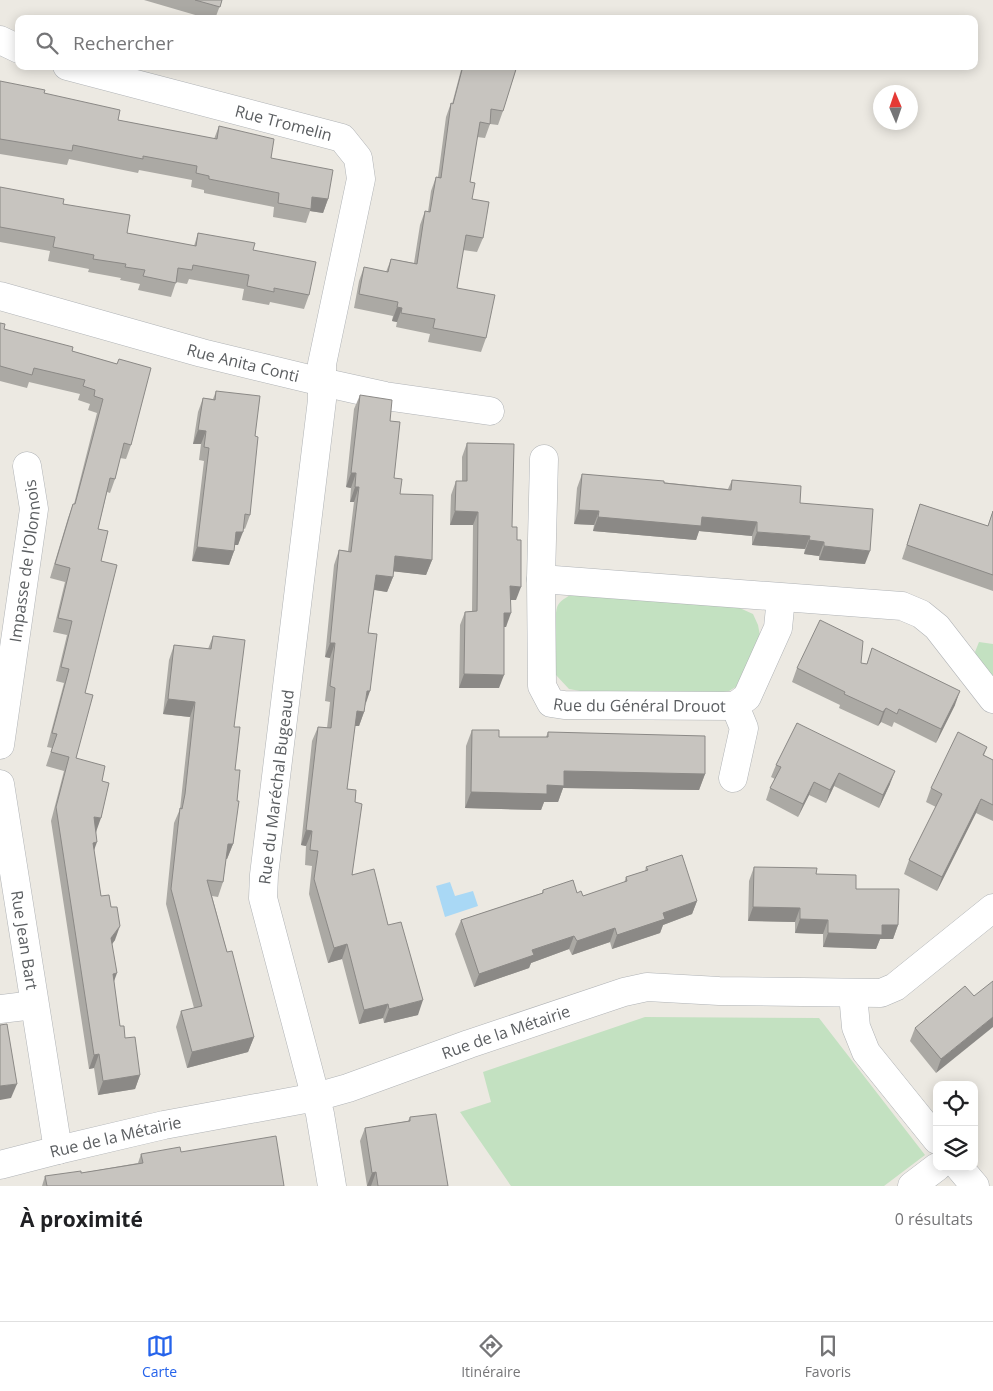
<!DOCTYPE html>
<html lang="fr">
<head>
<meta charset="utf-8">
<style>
  body { margin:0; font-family:"Open Sans",sans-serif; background:#f2f2f2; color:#202124 }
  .controls { position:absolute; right:15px; bottom:15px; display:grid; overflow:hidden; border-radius:10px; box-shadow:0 2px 12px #0003 }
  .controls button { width:45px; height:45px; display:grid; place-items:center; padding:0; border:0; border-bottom:1px solid #e0e0e0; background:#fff; color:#202124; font:25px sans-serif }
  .compass { position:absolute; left:873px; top:85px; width:45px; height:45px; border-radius:50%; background:#fff; box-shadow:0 2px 12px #0003; rotate:358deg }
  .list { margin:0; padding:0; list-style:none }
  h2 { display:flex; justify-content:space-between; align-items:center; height:65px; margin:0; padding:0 20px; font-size:21px }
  h2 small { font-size:16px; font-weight:400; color:#757577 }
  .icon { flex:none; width:28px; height:28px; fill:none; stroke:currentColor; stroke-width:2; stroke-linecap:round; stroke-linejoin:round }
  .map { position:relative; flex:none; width:993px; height:1186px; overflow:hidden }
  .search { position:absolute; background:#fff; box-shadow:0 2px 12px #0003; left:15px; right:15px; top:15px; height:55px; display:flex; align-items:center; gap:12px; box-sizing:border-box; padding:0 18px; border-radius:10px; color:#757577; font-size:19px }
  .sheet { height:135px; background:#fff }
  nav { display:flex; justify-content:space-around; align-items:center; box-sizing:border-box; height:70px; border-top:1px solid #e0e0e0; background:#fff; font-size:14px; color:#757577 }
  nav a { display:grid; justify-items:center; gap:2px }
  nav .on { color:#2563eb }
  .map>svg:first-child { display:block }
  .green { fill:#c3e1c1 }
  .water { fill:#a9d8f5 }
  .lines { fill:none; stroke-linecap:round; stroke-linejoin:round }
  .minor-casing { stroke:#b0b3b6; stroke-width:29 }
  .minor { stroke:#fff; stroke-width:28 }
  .wall { fill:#aba9a4 }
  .shaded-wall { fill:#8b8986 }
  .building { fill:#c7c4bf; stroke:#8b8986 }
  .labels { text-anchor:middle; stroke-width:4; stroke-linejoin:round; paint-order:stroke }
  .street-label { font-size:16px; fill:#5b5e61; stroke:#fff }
</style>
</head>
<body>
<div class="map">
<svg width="993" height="1186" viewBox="0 0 993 1186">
  <rect width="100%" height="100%" fill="#ece9e2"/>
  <g class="green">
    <path d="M577,592l156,13 20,9 5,11 3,16 -22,44 -10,6 -17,3 -126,-2 -17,-3 -13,-14c0,-12 -3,-62 2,-70 4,-6 12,-10 19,-13z"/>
    <path d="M979,642l14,2v33l-16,-20 -2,-5z"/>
    <path d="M645,1017l174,1 106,137 -41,31h-373l-51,-74 31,-10 -8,-30z"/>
  </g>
  <path class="water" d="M450,882l5,14 18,-5 5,15 -33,11 -9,-31z"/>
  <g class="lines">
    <g class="minor-casing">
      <g id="minor">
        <path d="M0,40l19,9"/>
        <path id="s1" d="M67,66l275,72 16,20 3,21 -39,185v36l-58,475 -1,23 57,216 12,72"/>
        <path id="s2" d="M0,296l202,57 120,29 63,14 105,15"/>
        <path id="s3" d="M544,459l-3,120 1,107 9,17 13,2 171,1 12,-9 31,-69 3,-30"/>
        <path d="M541,579l361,27 19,8 16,13 56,72"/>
        <path id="s4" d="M0,745l34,-236 -7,-43"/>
        <path d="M733,778l11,-50 -9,-22"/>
        <path id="s5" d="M0,784l58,366"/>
        <path d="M853,994l3,33 10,25 71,88"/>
        <path d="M0,1009l34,-4"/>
        <path id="s6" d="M0,1165l58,-15 106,-25 152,-28 32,-9 121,-44 155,-52 23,-5 72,4 162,2 14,-6 98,-79"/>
        <path d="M959,1167l16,19"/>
        <path d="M912,1186l25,-19"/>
      </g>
    </g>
    <use href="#minor" class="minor"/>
  </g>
  <g class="wall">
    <path d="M144,0h78l-7,19h-6z"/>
    <path d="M462,66h55l-14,45 -5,14 -8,-1 -5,14 -8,-1 -7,45 2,17 11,39 -6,14 -14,-2 -6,38 29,50 -5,14 -53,-10 2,-8 -34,-7 1,-5 -5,-1 1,-5 -39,-8 5,-27 5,-14 22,5 5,-13 23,4 6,-38 5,-14 3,1 3,-21 5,-14h2l8,-60 5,-14 1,1z"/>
    <path d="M0,81l44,12 74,27 96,19 5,-13 52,32 57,41 -5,14 -13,-2 -4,12 -33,-6 1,-10 -70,-14v-3l-13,-3 1,-7 -53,-10 -1,3 -69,-14 -2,6 -67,-11z"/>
    <path d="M0,187l63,17 64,29 67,13 4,-13 55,17 56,45 -5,14 -34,-7 -1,3 -27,-5 2,-11 -55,-10 -2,5 -11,-2 -5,15 -33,-7 2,-6 -20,-4 1,-2 -33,-6 1,-3 -41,-8 2,-10 -50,-9z"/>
    <path d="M0,323l4,6 68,22 45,13 14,81 -5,14 -6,-1 -5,21 -5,14 -3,-1 -9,37 3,32 -16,132 -9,65 26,23 -8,70 7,45 14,44 -3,4 2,39 6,43 20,49 -5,14 -37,6 -4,-27 -5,1 -38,-248 13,-50 -18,-5 6,-18 -5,-1 17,-64 -8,-2 11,-46 -14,-3 12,-50 -15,-4 18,-60 5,-14h1l23,-91 -9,-3 2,-6 -12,-4 2,-6 -51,-12 -2,6 -27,-7z"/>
    <path d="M216,391l39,45 -5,79 -5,14 -2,-1 -5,17h-4v6l-5,14 -37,-4 12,-100 -5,-1 2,-16h-8l5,-32 5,-14 10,1z"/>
    <path d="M360,395l30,26 4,57 6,16 32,66 -6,15 -33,-4v6l-6,15 -13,-2 -6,43 -4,79 -5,14h-4l-8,63 8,13 -3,73 36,50 30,90 -34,8 -1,-5 -24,6 -17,-65 -14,4 -19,-69 3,-28 -7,-1 1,-19 -5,-1 11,-104 6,-14 9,1 3,-26 -5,-1 5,-43 -5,-1 9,-92 5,-15 9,1 6,-49h-4l1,-14 -5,-1 8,-78z"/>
    <path d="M467,443l45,84 4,73h-6l-4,27h-2l-5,61h-40l1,-63 5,-13 7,-1 1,-86h-23l1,-30 5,-14h6v-24z"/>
    <path d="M582,474l146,15 4,-9 68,23 65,61 -46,-4v-4l-15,-2 1,-5 -53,-4v-9l-53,-5 -3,9 -103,-9 1,-6 -20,-1 3,-36z"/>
    <path d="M920,504l68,22 5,-15v80l-91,-32z"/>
    <path d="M213,636l21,91 1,43 2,31 -4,43 -6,15h-1l-3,23 -5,15 -6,-1 15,56 27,85 -6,15 -61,16 -11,-41 5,-16 13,-3 -28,-104 8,-81 6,-14 10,-92 -27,-3 6,-54 5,-15 34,4z"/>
    <path d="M872,648l83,57 -19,38 -42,-21 -2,5 -11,-5 -3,4 -39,-18 1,-3 -48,-23 5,-14 64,-5 6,1z"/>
    <path d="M797,723l93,61 -11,24 -45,-22 -8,17 -17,-8 -11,22 -32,-17 4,-12 5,-9 -4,-2 5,-12z"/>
    <path d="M472,730l27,7h47l2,-5 157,42 -6,16 -136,-2 -5,14h-14l-3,8 -76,-2 1,-62z"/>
    <path d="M987,747l-3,8 9,5v61l-17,-8 -39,78 -33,-17 5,-14 27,-53 -10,-5 5,-14z"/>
    <path d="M646,867l51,34 -5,13 -29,11 -3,8 -48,16 -2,-7 -38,13 -3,-6 -38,14 -2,5 -55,19 -19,-53 6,-14 81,-27 1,-3 34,3 6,3 41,-13 2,-6 19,-6z"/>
    <path d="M754,867l62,7 40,15 42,36 -5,14h-13l-4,10 -53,-2v-13l-28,-1v-11l-47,-1 1,-40z"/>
    <path d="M974,996l-38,77 -26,-32 5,-13z"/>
    <path d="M410,1117l38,69h-81l-7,-45 5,-13 43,-7z"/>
    <path d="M181,1152l103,34h-242l3,-10 36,-3 57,-10 3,-9z"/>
  </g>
  <g class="shaded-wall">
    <path d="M312,197l16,2 -5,14 -13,-2z"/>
    <path d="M397,307l5,1 -5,14 -5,-1z"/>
    <path d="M198,430l8,1 -5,13h-8z"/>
    <path d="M351,473h5l-5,15 -5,-1z"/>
    <path d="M355,487h4l-5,15h-4z"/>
    <path d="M579,510l20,1 -5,14 -20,-1z"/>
    <path d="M455,511l23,1 -5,13h-23z"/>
    <path d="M598,517h104l55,5 -5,14 -53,-5 -3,9 -103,-9z"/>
    <path d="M236,532h7l-5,13h-7z"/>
    <path d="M757,532l53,4 -5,13 -53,-4z"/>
    <path d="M809,540l15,2 -5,14 -15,-2z"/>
    <path d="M824,546l46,5 -5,13 -46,-4z"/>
    <path d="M197,547l37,4 -5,14 -37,-4z"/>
    <path d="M395,556l37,4 -6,15 -36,-4z"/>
    <path d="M376,575l17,2 -6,15 -17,-3z"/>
    <path d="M510,586l11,1 -5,13h-11z"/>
    <path d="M504,613h7l-5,14h-7z"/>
    <path d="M330,643h5l-5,15 -5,-1z"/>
    <path d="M464,674l40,1 -5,13h-40z"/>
    <path d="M367,691h3l-5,15z"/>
    <path d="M960,691l-5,14 -19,38 5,-14z"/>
    <path d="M168,699l27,3 -5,15 -27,-3z"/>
    <path d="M886,708l-5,14 -3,4 5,-14z"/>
    <path d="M357,711l7,1 -5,14h-7z"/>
    <path d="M564,771l141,3 -6,16 -136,-2 -5,14h-14l-3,8 -76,-2 6,-16z"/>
    <path d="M895,771l-5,13 -11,24 4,-13z"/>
    <path d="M839,773l-5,13 -8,17 4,-13z"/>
    <path d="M814,782l-5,13 -11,22 5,-13z"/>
    <path d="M981,799l-5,14 -39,78 5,-14z"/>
    <path d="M94,817l7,1 -5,14 -7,-1z"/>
    <path d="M306,830l6,1 -6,15 -5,-1z"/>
    <path d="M97,842l-5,14 1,-13z"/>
    <path d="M228,844h5l-6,15h-5z"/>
    <path d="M697,901l-5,13 -29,11 -3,8 -48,16 5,-14 46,-22z"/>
    <path d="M753,907l47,1 -5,14 -47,-1z"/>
    <path d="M800,919l28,1 -5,14 -28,-1z"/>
    <path d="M882,925h16l-5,14h-13l-4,10 -53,-2 5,-14z"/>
    <path d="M120,926l-5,14 -9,12 5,-14z"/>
    <path d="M615,928l-5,14 -38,13 5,-14z"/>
    <path d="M574,936l-5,13 -38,14 -2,5 -55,19 5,-13 53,-24z"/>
    <path d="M347,944l-5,15 -14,4 6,-15z"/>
    <path d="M117,973l-5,14 1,-13z"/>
    <path d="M423,1000l-5,15 -34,8 5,-14z"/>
    <path d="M388,1004l-5,14 -24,6 5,-14z"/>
    <path d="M993,1017v10l-57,46 5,-14z"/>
    <path d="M254,1037l-6,15 -61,16 5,-16z"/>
    <path d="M99,1054l-5,14 -5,1 5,-14z"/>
    <path d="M140,1075l-5,14 -37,6 5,-14z"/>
    <path d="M17,1084l-6,14 -11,2v-14z"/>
    <path d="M376,1172l-5,14h-4l5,-13z"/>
  </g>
  <g class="building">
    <path d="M195,0h27l-2,7z"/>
    <path d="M463,66h54l-14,45 -12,-2 -1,15 -10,-2 -10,60 5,1 -3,16 17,3 -6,36 -17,-3 -9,53 38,7 -9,43 -53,-10 2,-9 -34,-6 1,-5 -5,-1 1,-5 -39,-8 5,-27 24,5 3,-13 26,5 8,-53 5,1 6,-35 5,1 10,-75 2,1z"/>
    <path d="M0,81l45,9 -1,3 76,17 -2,10 99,19 2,-13 55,13 -3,19 62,12 -5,29 -16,-2 -1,12 -33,-6 1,-10 -70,-14v-3l-13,-3 1,-7 -54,-10v3l-70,-14 -1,6 -72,-12z"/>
    <path d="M0,187l64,12 -1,5 67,11 -3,18 69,13 2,-13 57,10 -2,7 63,12 -7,33 -35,-7v4l-27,-6 2,-11 -56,-10 -1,5 -14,-2 -2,15 -33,-7 2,-6 -20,-3 1,-3 -33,-5 1,-4 -41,-8 2,-10 -55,-10z"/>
    <path d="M0,323l5,1 -1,5 69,18 -1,4 45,13 2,-5 32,9 -20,77 -7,-2 -9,36 -5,-1 -12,51 10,2 -7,30 16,4 -32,128 8,2 -17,63 29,8 -3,15 7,2 -8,35 -7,-1 3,25 -4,1 8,53 8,-1 2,12h6l3,19 -9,12 6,35 -4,1 7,52h4l1,12 10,-1 5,38 -37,6 -4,-27 -5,1 -38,-248 13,-50 -18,-5 6,-18 -5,-1 17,-64 -8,-2 11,-46 -14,-3 12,-50 -15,-4 18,-60h2l28,-105 -9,-3 1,-6 -12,-4 2,-6 -51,-12 -2,7 -32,-9z"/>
    <path d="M216,391l44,5 -5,40 3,1 -8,78 -5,-1 -2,18h-7l-2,19 -37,-4 12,-99 -5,-1 2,-16 -8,-1 5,-32 12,2z"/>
    <path d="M360,395l32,5 -2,21 10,1 -6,56 8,1 -2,15 33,1 -1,65 -37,-4 -2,21 -17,-2 -8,58 9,1 -7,57h-3l-3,21 -7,-1 -10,78 9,1 -1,12 7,2 -10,71 22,-6 14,56 13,-3 22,78 -34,9 -1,-5 -24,6 -17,-66 -13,4 -20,-69 4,-28 -8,-1 2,-19 -6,-1 12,-103 13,1 4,-40 -5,-2 5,-43h-5l9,-93 12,2 8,-65h-4l1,-14h-5z"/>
    <path d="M467,443l47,1 -2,83h5v13h4v47l-11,-1 1,27h-7v62l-40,-1 1,-62 12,-1 1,-99 -23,-1 1,-30h11z"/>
    <path d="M582,474l82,7v2l67,7 1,-10 69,6 -1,17 73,6 -3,42 -46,-5v-4l-15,-2 1,-4 -53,-4v-10l-55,-5 -1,9 -103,-9 1,-6 -20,-1z"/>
    <path d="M920,504l68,22 5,-15v64l-86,-30z"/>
    <path d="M820,620l43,21 -2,22 6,1 5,-16 88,43 -19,38 -42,-20 -2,5 -11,-6 -3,4 -39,-18 1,-2 -48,-24z"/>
    <path d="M213,636l32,4 -11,87h6l-5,43h5l-3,31h2l-6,43h-5l-5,38 -16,-2 20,72 5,-1 22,86 -62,15 -11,-41 21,-5 -31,-117 9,-81 2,1 3,-15 10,-92 -27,-3 6,-54 37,4z"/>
    <path d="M797,723l98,48 -12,24 -44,-22 -9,17 -16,-8 -11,22 -33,-16 11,-21 -5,-2z"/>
    <path d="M472,730h27v7h49v-5l157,4v38l-141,-3v15l-17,-1v9l-76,-2z"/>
    <path d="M958,732l29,15 -4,8 10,5v45l-12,-6 -39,78 -33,-17 33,-66 -11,-6z"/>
    <path d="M682,855l15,46 -34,12 2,6 -48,16 -2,-7 -38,13 -3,-5 -42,14 2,5 -55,19 -18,-54 82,-27v-3l30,-10 4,13 4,-2 2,5 44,-15 -1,-4 22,-7 -2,-3z"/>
    <path d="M754,867l63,1 -1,6 40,1v14h43l-1,36h-16v10l-54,-2v-13l-28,-1v-11l-47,-1z"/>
    <path d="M993,981v36l-52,42 -26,-31 50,-42 9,10z"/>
    <path d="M7,1024l10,60 -17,2v-61z"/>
    <path d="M436,1114l12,72h-70l-2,-14 -4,1 -7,-45 45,-7v-4z"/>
    <path d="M276,1136l8,50h-237l-2,-10 36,-5v2l62,-10 -2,-9 39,-7 1,5z"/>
  </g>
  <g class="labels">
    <g class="street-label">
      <text dy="6" stroke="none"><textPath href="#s1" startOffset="224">Rue Tromelin</textPath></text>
      <text dy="6" stroke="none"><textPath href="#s2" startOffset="252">Rue Anita Conti</textPath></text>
      <text dy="6" stroke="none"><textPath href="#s4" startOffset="186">Impasse de l'Olonnois</textPath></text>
      <text dy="6" stroke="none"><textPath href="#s3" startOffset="335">Rue du Général Drouot</textPath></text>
      <text transform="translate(276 787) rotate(-83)" y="6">Rue du Maréchal Bugeaud</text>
      <text dy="6" stroke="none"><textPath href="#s5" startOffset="158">Rue Jean Bart</textPath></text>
      <text dy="6" stroke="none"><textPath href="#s6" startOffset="524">Rue de la Métairie</textPath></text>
      <text dy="6" stroke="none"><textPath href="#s6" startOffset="119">Rue de la Métairie</textPath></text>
    </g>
  </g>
</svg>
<div class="controls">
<button><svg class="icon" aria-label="locate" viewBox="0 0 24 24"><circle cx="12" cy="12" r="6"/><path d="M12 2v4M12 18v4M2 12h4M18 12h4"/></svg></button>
<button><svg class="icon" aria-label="layers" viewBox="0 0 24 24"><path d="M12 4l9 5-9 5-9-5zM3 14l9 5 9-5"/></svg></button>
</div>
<svg class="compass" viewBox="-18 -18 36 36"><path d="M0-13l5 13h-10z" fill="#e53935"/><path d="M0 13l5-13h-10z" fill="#757577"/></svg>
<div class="search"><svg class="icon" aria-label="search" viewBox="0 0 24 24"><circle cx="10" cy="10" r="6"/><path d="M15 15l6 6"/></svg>Rechercher</div>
</div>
<section class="sheet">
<h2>À proximité<small>0 résultats</small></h2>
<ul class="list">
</ul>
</section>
<nav>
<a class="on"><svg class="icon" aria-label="map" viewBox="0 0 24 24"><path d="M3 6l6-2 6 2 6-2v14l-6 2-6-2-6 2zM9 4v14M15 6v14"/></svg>Carte</a>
<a><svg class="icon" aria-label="directions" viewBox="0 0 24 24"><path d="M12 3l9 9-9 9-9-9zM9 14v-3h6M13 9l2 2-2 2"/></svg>Itinéraire</a>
<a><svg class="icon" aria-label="saved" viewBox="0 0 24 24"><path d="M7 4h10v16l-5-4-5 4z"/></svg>Favoris</a>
</nav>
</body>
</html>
